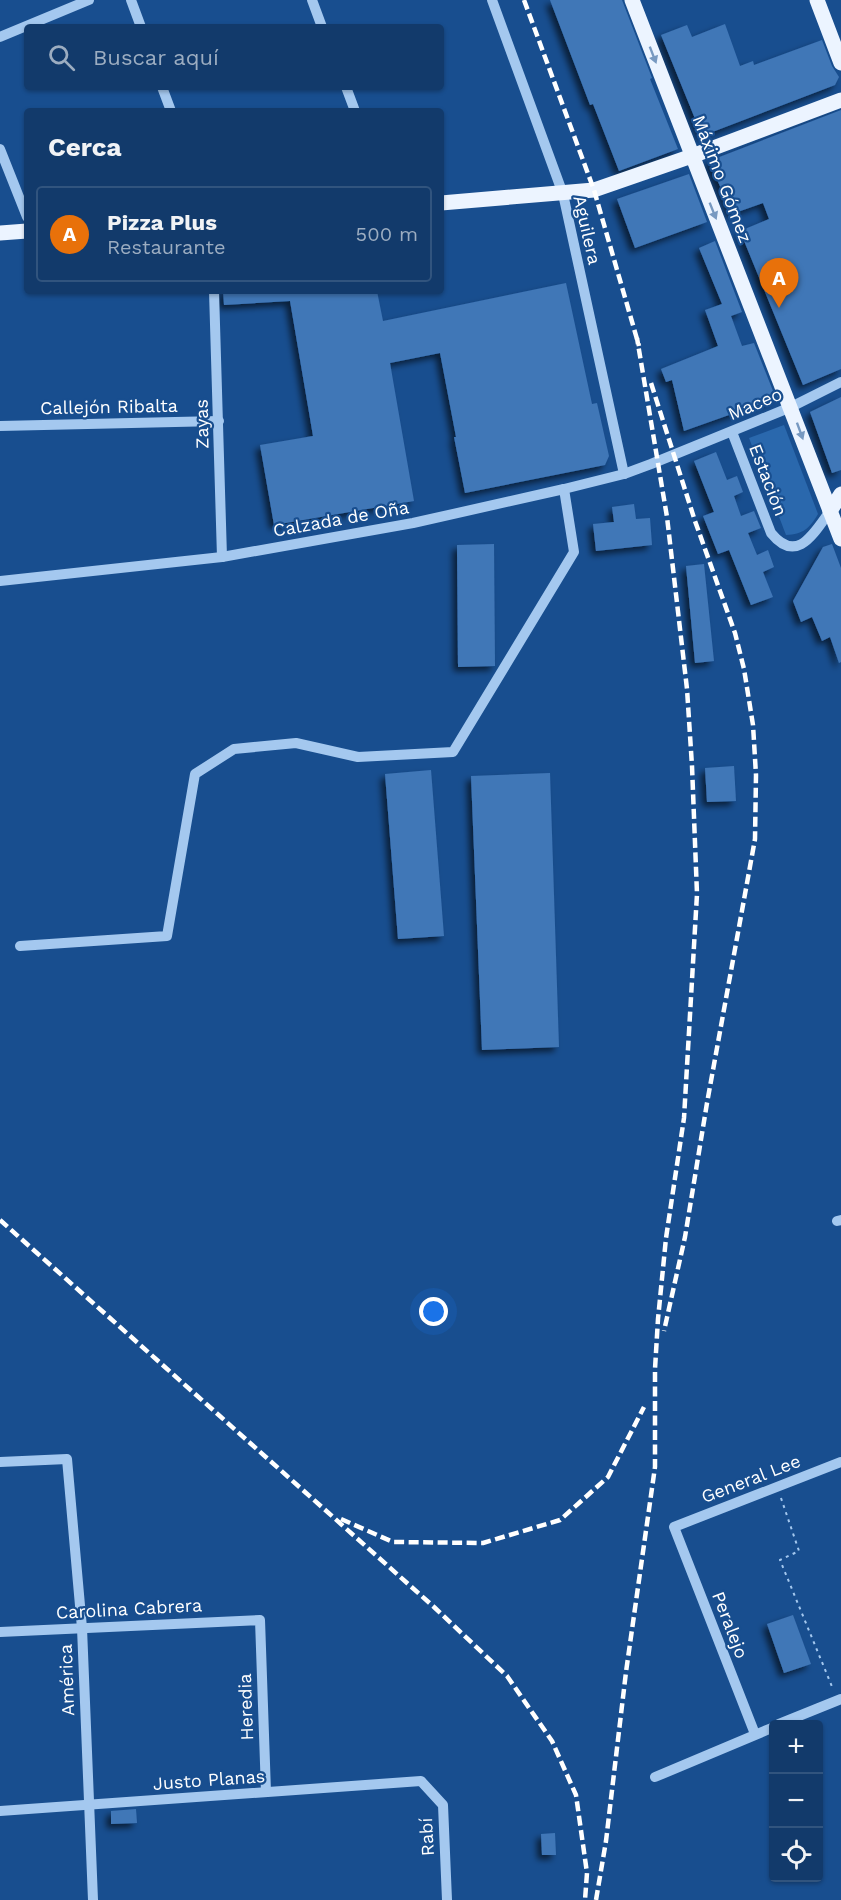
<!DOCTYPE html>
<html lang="es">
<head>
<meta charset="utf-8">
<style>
  body { margin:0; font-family:"Work Sans",sans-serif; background:#1b4171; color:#f1f3f6 }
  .controls { position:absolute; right:18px; bottom:18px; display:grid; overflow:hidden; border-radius:6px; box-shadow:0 2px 4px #0004 }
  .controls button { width:54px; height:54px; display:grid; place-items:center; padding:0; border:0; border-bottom:2px solid #31547e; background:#123a6b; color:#f1f3f6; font:30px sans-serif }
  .you { position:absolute; left:434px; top:1312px; width:21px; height:21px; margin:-15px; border:4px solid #fff; border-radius:50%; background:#1a73e8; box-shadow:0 0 0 9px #1a73e833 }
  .badge { display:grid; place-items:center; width:39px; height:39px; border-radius:50%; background:#8abfa5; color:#fff; font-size:20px; font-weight:700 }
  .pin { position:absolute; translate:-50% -50px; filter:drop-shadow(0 2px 3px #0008) }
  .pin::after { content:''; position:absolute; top:32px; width:21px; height:18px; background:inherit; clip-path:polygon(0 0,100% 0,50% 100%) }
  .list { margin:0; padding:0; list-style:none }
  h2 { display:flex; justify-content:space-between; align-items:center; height:78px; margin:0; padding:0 24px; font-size:26px }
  h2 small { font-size:20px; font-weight:400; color:#9cadc1 }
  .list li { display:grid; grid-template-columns:39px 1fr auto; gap:18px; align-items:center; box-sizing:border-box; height:96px; margin:0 12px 12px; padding:0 12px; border:2px solid #31547e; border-radius:6px }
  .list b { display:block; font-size:22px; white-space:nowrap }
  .list p { margin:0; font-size:20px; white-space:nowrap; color:#9cadc1 }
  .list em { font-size:20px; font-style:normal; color:#9cadc1 }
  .icon { flex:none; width:33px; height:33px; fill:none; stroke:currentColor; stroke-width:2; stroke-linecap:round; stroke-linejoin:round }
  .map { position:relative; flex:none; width:841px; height:1900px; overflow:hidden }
  .search { position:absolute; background:#123a6b; box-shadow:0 2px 4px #0004; left:24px; top:24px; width:420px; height:66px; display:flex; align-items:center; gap:15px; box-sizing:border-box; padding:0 21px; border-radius:6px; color:#9cadc1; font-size:22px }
  .panel { position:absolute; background:#123a6b; box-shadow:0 2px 4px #0004; left:24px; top:108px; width:420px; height:186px; border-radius:6px }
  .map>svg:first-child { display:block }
  .green { fill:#2a68ad }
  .building { fill:#4077b7; filter:url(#shadow) }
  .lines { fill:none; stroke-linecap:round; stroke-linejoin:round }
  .path { stroke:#a4c8ef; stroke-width:2; stroke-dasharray:3 4.5; stroke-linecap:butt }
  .minor { stroke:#a4c8ef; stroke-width:10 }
  .major { stroke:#ecf4ff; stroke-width:15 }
  .rail { stroke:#fff; stroke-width:4.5; stroke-dasharray:10 4.5; stroke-linecap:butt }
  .oneway { fill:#7799c1 }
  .labels { text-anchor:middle; stroke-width:4.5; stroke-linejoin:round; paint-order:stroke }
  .street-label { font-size:18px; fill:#fff; stroke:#184e8f }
</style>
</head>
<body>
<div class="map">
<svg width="841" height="1900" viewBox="0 0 841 1900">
  <defs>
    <filter id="shadow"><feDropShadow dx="-4.5" dy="4.5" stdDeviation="3" flood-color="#0009"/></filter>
  </defs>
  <rect width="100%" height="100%" fill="#184e8f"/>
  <path class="green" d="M784,425l34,89c-9,15 -15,20 -32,21l-37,-97z"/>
  <g class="building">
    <path d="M550,0h72l30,78 -2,1 28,70 -59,22 -26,-67 -3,1z"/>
    <path d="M725,24l15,42 13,-5 1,4 68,-25 10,26 7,11 -4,8 -133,51 -41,-101 26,-10 5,12z"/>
    <path d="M841,110v259l-38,16 -63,-154 29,-12 -6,-16 -31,11 -23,-53z"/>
    <path d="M689,174l18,48 -72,26 -18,-49z"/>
    <path d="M715,241l27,71 -11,4 11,30 12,-3 21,53 -1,3 -90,32 -12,-51 -6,2 -5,-13 57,-23 -13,-36 17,-6 -23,-56z"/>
    <path d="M566,283l26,121 5,-1 12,53 -4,9 -140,28 -11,-56h2l-16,-84 -50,10 24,138 -140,24 -14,-80 53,-9 -23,-135 -66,4 -1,-14h154l6,30z"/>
    <path d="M841,397v73l-9,3 -22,-61z"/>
    <path d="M716,452l11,28 10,-4 6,16 -9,4 7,20 13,-5 7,17 -13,5 9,22 11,-5 6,17 -11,5 10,25 -22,8 -22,-55 -11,4 -15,-38 11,-4 -20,-51z"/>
    <path d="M634,504l2,15 14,-1 2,27 -56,6 -3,-27 21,-2 -2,-15z"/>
    <path d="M494,544l1,122 -37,1 -1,-122z"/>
    <path d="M832,544l9,24v94l-2,1 -9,-26 -8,4 -10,-24 -11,5 -8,-21 30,-54z"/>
    <path d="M704,564l10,97 -19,2 -9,-97z"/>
    <path d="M734,766l2,35 -29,1 -2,-34z"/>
    <path d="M431,770l13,166 -46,3 -13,-165z"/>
    <path d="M550,773l9,274 -77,3 -11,-274z"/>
    <path d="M793,1615l18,49 -27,9 -17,-49z"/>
    <path d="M136,1809l1,14 -26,1v-13z"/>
    <path d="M555,1833l1,22h-14l-1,-21z"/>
  </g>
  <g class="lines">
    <path class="path" d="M781,1498l18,53 -19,9 53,129"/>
    <g class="minor">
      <path d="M131,0l10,27"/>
      <path d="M312,0l10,27"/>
      <path d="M492,0l71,194 61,280"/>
      <path d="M0,37l89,-37"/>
      <path d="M162,87l9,24"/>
      <path d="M346,87l9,24"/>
      <path d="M0,149l27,68"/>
      <path d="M214,291l8,266"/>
      <path d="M0,426l219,-5"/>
      <path d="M732,432l39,101c26,32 43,0 59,-22"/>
      <path d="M0,581l222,-24 191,-34 151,-34 60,-15 27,-10 140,-57 50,-25"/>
      <path d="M20,946l147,-10 28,-162 39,-25 62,-6 62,14 95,-5 121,-200 -10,-63"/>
      <path d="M837,1221l4,-1"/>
      <path d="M0,1462l67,-3 15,169 11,272"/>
      <path d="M0,1632l260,-12 6,172"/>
      <path d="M779,1724l62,-25"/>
      <path d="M755,1734l-81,-207 167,-65"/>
      <path d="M655,1777l119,-50"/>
      <path d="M0,1811l421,-30 22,24 4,95"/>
    </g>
    <g class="major">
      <path d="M632,0l209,539"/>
      <path d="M817,0l24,63"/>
      <path d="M441,203l153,-13 98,-34 149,-56"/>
      <path d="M0,233l27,-2"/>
      <path d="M830,511l11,-17"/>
    </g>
    <g class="rail">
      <path d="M524,0l70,190 45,156"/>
      <path d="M651,383l44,138 40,112 9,36 9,56 3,50 -1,64 -48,264 -22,134 -21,94"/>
      <path d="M0,1220l434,387 73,69 45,65 24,54 11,78 -2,27"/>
      <path d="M341,1519l52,23 90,1 77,-23 48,-43 36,-70"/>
      <path d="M596,1900l10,-59 20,-169 29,-205v-98l3,-50 8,-81 18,-120 13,-224 -5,-128 -5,-77 -20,-172 -30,-179"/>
    </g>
  </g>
  <defs><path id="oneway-solid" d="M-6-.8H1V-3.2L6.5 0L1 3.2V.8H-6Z" transform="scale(1.5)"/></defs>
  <g class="oneway">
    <use href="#oneway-solid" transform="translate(653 55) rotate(69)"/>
    <use href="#oneway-solid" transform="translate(713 211) rotate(68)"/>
    <use href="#oneway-solid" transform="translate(800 431) rotate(70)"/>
  </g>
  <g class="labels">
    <g class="street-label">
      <text transform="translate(722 179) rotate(69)" y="6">Máximo Gómez</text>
      <text transform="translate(587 230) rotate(77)" y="6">Aguilera</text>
      <text transform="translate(755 404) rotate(-23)" y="6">Maceo</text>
      <text transform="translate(109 407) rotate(-1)" y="6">Callejón Ribalta</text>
      <text transform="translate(202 424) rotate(-91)" y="6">Zayas</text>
      <text transform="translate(768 480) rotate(69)" y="6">Estación</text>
      <text transform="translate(341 519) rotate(-10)" y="6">Calzada de Oña</text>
      <text transform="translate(751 1479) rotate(-21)" y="6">General Lee</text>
      <text transform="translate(129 1609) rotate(-3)" y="6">Carolina Cabrera</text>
      <text transform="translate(730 1625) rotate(69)" y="6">Peralejo</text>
      <text transform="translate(67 1680) rotate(-92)" y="6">América</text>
      <text transform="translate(246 1707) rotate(-92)" y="6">Heredia</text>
      <text transform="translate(209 1780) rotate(-4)" y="6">Justo Planas</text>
      <text transform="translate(427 1837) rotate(-93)" y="6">Rabí</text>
    </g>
  </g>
</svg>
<div class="controls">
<button>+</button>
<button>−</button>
<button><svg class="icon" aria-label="locate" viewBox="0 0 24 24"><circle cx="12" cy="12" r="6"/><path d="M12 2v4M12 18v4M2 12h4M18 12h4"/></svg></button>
</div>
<div class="you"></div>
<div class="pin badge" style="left:779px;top:308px;background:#e8710a">A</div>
<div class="search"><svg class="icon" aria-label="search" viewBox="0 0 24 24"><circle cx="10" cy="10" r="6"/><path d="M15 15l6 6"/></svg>Buscar aquí</div>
<section class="panel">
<h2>Cerca<small></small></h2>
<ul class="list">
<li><span class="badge" style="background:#e8710a">A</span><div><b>Pizza Plus</b><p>Restaurante</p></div><em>500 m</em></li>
</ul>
</section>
</div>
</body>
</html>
